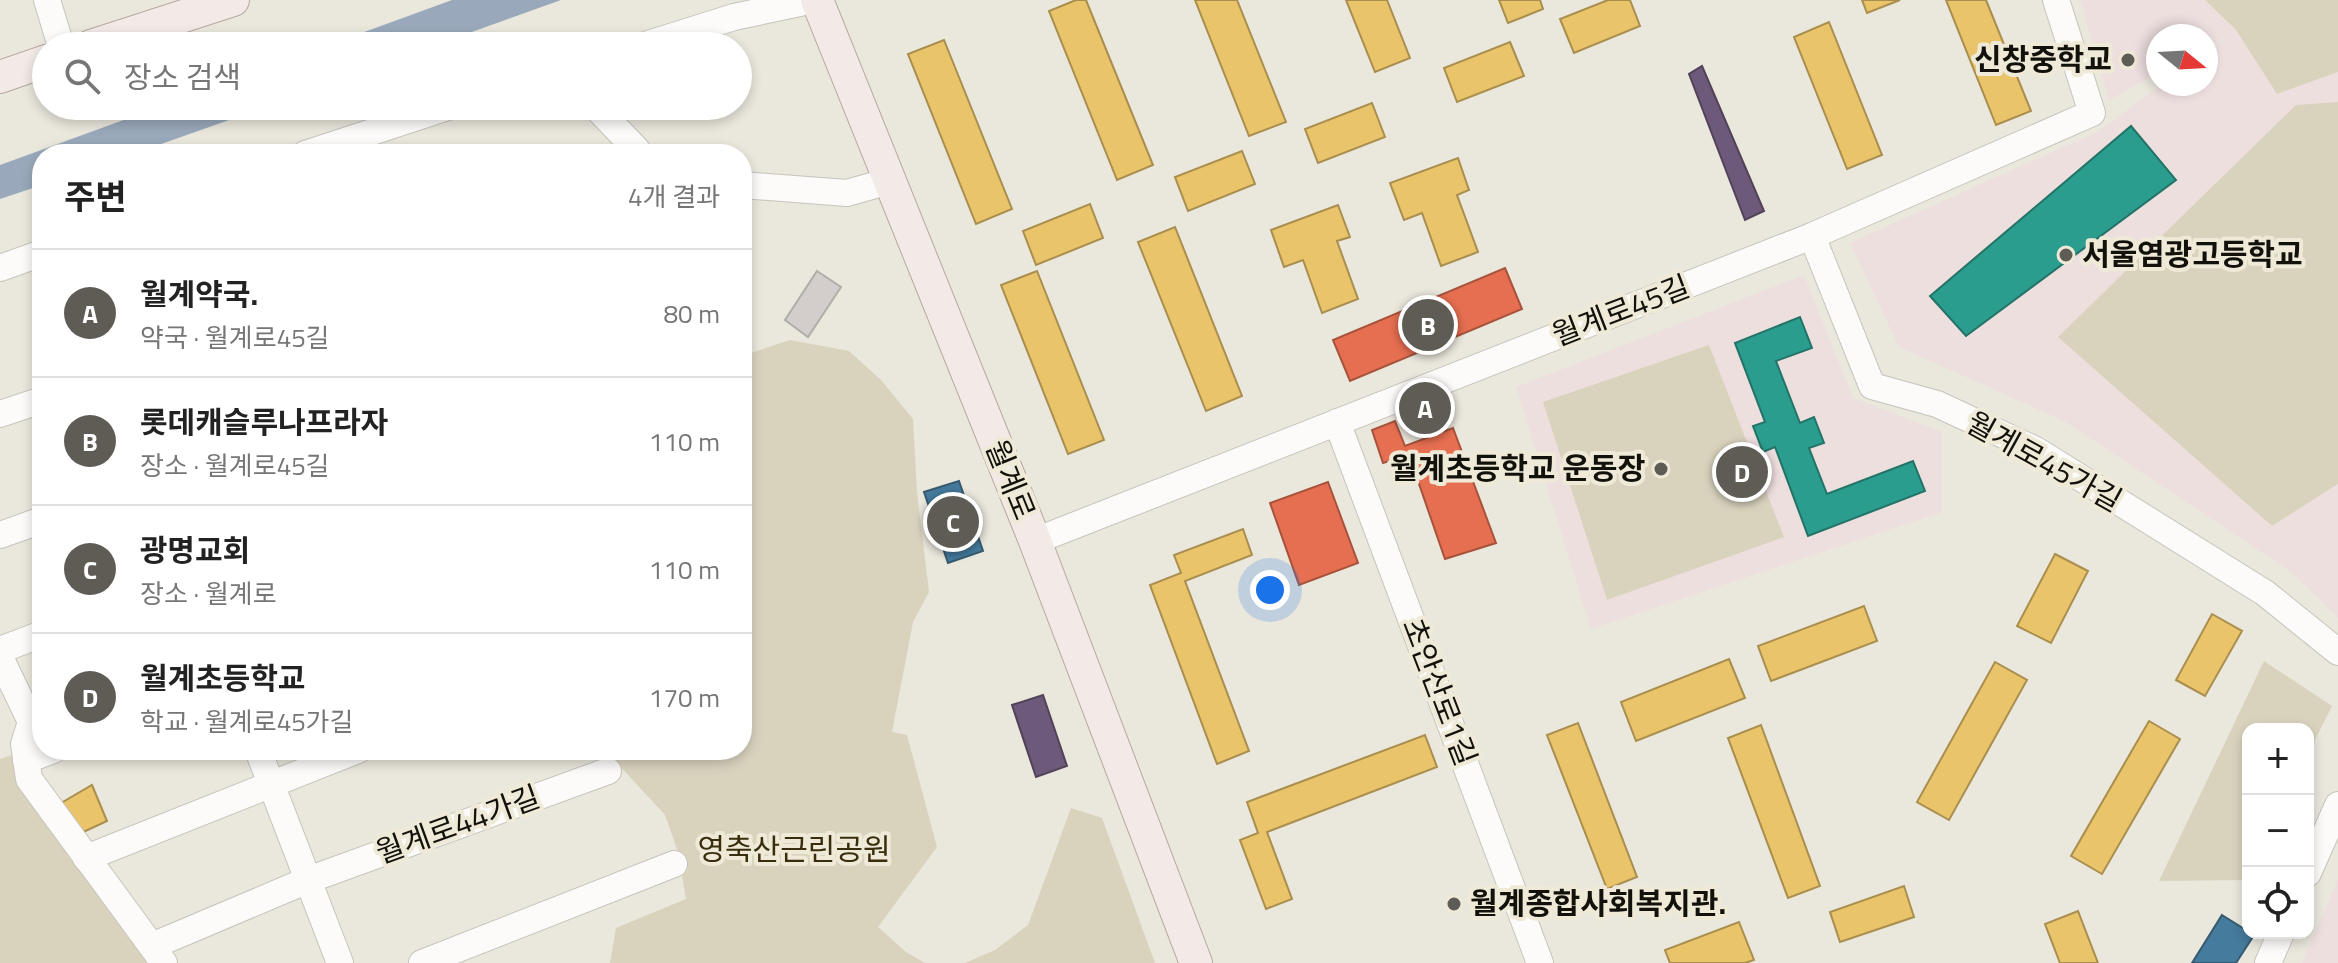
<!DOCTYPE html>
<html lang="ko">
<head>
<meta charset="utf-8">
<style>
  body { margin:0; font-family:"Titillium Web","Noto Sans KR",sans-serif; background:#f2f2f2; color:#222 }
  .controls { position:absolute; right:24px; bottom:24px; display:grid; overflow:hidden; border-radius:16px; box-shadow:0 4px 12px #0003 }
  .controls button { width:72px; height:72px; display:grid; place-items:center; padding:0; border:0; border-bottom:2px solid #e0e0e0; background:#fff; color:#222; font:40px sans-serif }
  .compass { position:absolute; left:2146px; top:24px; width:72px; height:72px; border-radius:50%; background:#fff; box-shadow:0 4px 12px #0003; rotate:108deg }
  .you { position:absolute; left:1270px; top:590px; width:28px; height:28px; margin:-20px; border:6px solid #fff; border-radius:50%; background:#1a73e8; box-shadow:0 0 0 12px #1a73e833 }
  .badge { display:grid; place-items:center; width:52px; height:52px; border-radius:50%; background:#5e5c54; color:#fff; font-size:26px; font-weight:700 }
  .pin { position:absolute; translate:-50% -50%; border:4px solid #fff; box-shadow:0 2px 8px #0006 }
  .list { margin:0; padding:0; list-style:none }
  h2 { display:flex; justify-content:space-between; align-items:center; height:104px; margin:0; padding:0 32px; font-size:34px }
  h2 small { font-size:26px; font-weight:400; color:#767676 }
  .list li { display:grid; grid-template-columns:52px 1fr auto; gap:24px; align-items:center; box-sizing:border-box; height:128px; padding:0 32px; border-top:2px solid #e0e0e0 }
  .list b { display:block; font-size:30px; white-space:nowrap }
  .list p { margin:0; font-size:26px; white-space:nowrap; color:#767676 }
  .list em { font-size:26px; font-style:normal; color:#767676 }
  .icon { flex:none; width:44px; height:44px; fill:none; stroke:currentColor; stroke-width:2; stroke-linecap:round; stroke-linejoin:round }
  .map { position:relative; flex:none; width:2338px; height:963px; overflow:hidden }
  .search { position:absolute; background:#fff; box-shadow:0 4px 12px #0003; left:32px; top:32px; width:720px; height:88px; display:flex; align-items:center; gap:20px; box-sizing:border-box; padding:0 28px; border-radius:44px; color:#767676; font-size:30px }
  .panel { position:absolute; background:#fff; box-shadow:0 4px 12px #0003; left:32px; top:144px; width:720px; height:616px; border-radius:32px }
  .map>svg:first-child { display:block }
  .education { fill:#eedfdf }
  .green { fill:#d9d3be }
  .water { fill:#99a9bb }
  .homes { fill:#e9c46a; stroke:#a98e4e; stroke-width:2 }
  .shops { fill:#e76f51; stroke:#a7533c; stroke-width:2 }
  .offices { fill:#6d597a; stroke:#524359; stroke-width:2 }
  .schools { fill:#2a9d8f; stroke:#237367; stroke-width:2 }
  .public { fill:#457b9d; stroke:#365b71; stroke-width:2 }
  .building { fill:#d3cecb; stroke:#b1ada9; stroke-width:2 }
  .lines { fill:none; stroke-linecap:round; stroke-linejoin:round }
  .minor-casing { stroke:#c6c4bb; stroke-width:28 }
  .major-casing { stroke:#b6a8a0; stroke-width:34 }
  .minor { stroke:#fcfbfa; stroke-width:26 }
  .major { stroke:#f2eae6; stroke-width:32 }
  .poi-dot { fill:#5e5c54; stroke:#efead8; stroke-width:3 }
  .labels { text-anchor:middle; stroke-width:8; stroke-linejoin:round; paint-order:stroke }
  .poi-label { font-size:30px; font-weight:bold; fill:#13110b; stroke:#efead8; text-anchor:end }
  .street-label { font-size:30px; fill:#13110b; stroke:#efead8 }
  .park-label { font-size:30px; fill:#382e0d; stroke:#efead8 }
</style>
</head>
<body>
<div class="map">
<svg width="2338" height="963" viewBox="0 0 2338 963">
  <rect width="100%" height="100%" fill="#eae7dd"/>
  <g class="education">
    <path d="M2080,0h125l31,30 41,64 61,-22v546l-47,-46 -227,-151 -165,-74 -49,-104 247,-111 66,-48h43v-32l23,-16 -23,11v-11h-48v37l-49,27z"/>
    <path d="M1804,275l49,123 89,34v80l-351,117 -75,-242z"/>
    <path d="M2338,879v84h-36z"/>
  </g>
  <g class="green">
    <path d="M2205,0h133v72l-61,22 -41,-64z"/>
    <path d="M2338,102v382l-66,42 -214,-189 238,-232z"/>
    <path d="M790,340l59,11 32,29 32,39 4,73 12,100 -16,30 -21,110 15,3 30,112 -59,80 28,25 19,11h-315l6,-35 70,-29 -8,-47 -13,-37 -60,-65h137v-394z"/>
    <path d="M1709,345l75,192 -177,63 -64,-198z"/>
    <path d="M2264,661l68,45 -24,48v-25h-60l-1,151 -88,1z"/>
    <path d="M15,754l139,209h-154v-204z"/>
    <path d="M1071,808l31,10 53,145h-190l30,-13 33,-25z"/>
  </g>
  <g class="water">
    <path d="M452,0h109l-128,46h-107z"/>
    <path d="M162,106h107l-136,48h-91v31l-42,14v-34z"/>
  </g>
  <g class="homes">
    <path d="M1076,0h10l67,165 -36,15 -68,-169z"/>
    <path d="M1195,0h42l49,122 -37,14z"/>
    <path d="M1346,0h41l23,58 -35,14z"/>
    <path d="M1499,0h41l3,9 -35,14z"/>
    <path d="M1608,0h22l10,26 -66,27 -14,-34z"/>
    <path d="M1862,0h38l-33,13z"/>
    <path d="M1946,0h40l45,111 -35,14z"/>
    <path d="M1829,22l53,133 -35,14 -53,-132z"/>
    <path d="M944,40l68,169 -36,15 -68,-170z"/>
    <path d="M1510,42l14,34 -67,26 -13,-34z"/>
    <path d="M1372,103l13,34 -67,26 -13,-34z"/>
    <path d="M1242,151l13,33 -67,27 -13,-34z"/>
    <path d="M1458,158l11,32 -12,5 21,57 -37,14 -19,-53 -18,7 -14,-37z"/>
    <path d="M1090,204l13,34 -67,27 -13,-34z"/>
    <path d="M1338,205l12,32 -13,4 21,58 -36,14 -19,-53 -19,7 -13,-37z"/>
    <path d="M1175,227l67,169 -36,15 -68,-169z"/>
    <path d="M1037,271l67,169 -36,14 -67,-169z"/>
    <path d="M1243,529l9,26 -67,26 64,170 -32,13 -67,-179 31,-12 -7,-18z"/>
    <path d="M2055,554l33,17 -37,72 -34,-17z"/>
    <path d="M1864,606l13,35 -106,40 -13,-35z"/>
    <path d="M2212,614l30,17 -37,65 -29,-16z"/>
    <path d="M1729,659l16,39 -109,43 -15,-39z"/>
    <path d="M1995,662l32,18 -78,140 -32,-18z"/>
    <path d="M2149,721l31,18 -78,135 -31,-18z"/>
    <path d="M1578,723l59,154 -30,12 -60,-154z"/>
    <path d="M1761,725l59,161 -32,12 -60,-160z"/>
    <path d="M1425,735l12,32 -170,65 25,67 -26,10 -26,-69 18,-7 -11,-31z"/>
    <path d="M92,785l15,36 -30,14 -21,-29z"/>
    <path d="M1904,886l10,31 -74,25 -10,-30z"/>
    <path d="M2078,911l20,52h-38l-15,-39z"/>
    <path d="M1739,922l15,38 -9,3h-75l-5,-13z"/>
  </g>
  <g class="shops">
    <path d="M1505,268l17,41 -172,72 -17,-41z"/>
    <path d="M1395,421l10,25 48,-18 43,115 -51,16 -36,-104 -26,8 -11,-33z"/>
    <path d="M1328,482l30,81 -59,22 -29,-82z"/>
  </g>
  <g class="offices">
    <path d="M1702,66l62,145 -19,9 -56,-146z"/>
    <path d="M1043,695l24,71 -31,11 -24,-72z"/>
  </g>
  <g class="schools">
    <path d="M2131,126l45,54 -210,156 -36,-40z"/>
    <path d="M1800,317l12,31 -36,13 24,62 14,-6 10,26 -15,5 18,46 86,-33 12,30 -117,45 -33,-89 -12,5 -10,-26 12,-4 -30,-79z"/>
  </g>
  <g class="public">
    <path d="M959,481l24,70 -35,12 -24,-71z"/>
    <path d="M2222,915l32,20 -18,28h-44z"/>
  </g>
  <path class="building" d="M817,271l24,16 -33,50 -23,-17z"/>
  <g class="lines">
    <g class="minor-casing">
      <g id="minor">
        <path d="M47,0l14,46"/>
        <path d="M642,46l92,-29 80,-17"/>
        <path d="M595,106l42,44 1,4"/>
        <path d="M305,154l146,-48"/>
        <path d="M742,185l105,8 42,-12"/>
        <path d="M1812,236l60,150 65,18 99,46 229,143 73,59"/>
        <path d="M0,268l42,-15"/>
        <path d="M0,414l42,-14"/>
        <path d="M1337,422l203,541"/>
        <path d="M0,535l42,-15"/>
        <path d="M1035,541l777,-305 280,-123 -36,-113"/>
        <path d="M0,650l42,-16"/>
        <path d="M0,657l31,65 -7,22 5,35 135,184"/>
        <path d="M258,750l82,213"/>
        <path d="M26,760l27,-10"/>
        <path d="M86,858l272,-108"/>
        <path d="M2308,873l30,-68"/>
        <path d="M152,946l156,-66 300,-109"/>
        <path d="M422,963l252,-99"/>
        <path d="M2268,963l13,-30"/>
      </g>
    </g>
    <g class="major-casing">
      <g id="major">
        <path d="M817,0l218,541 161,422"/>
        <path d="M91,46l142,-46"/>
        <path d="M0,77l46,-16"/>
      </g>
    </g>
    <use href="#minor" class="minor"/>
    <use href="#major" class="major"/>
  </g>
  <g class="poi-dot">
    <circle cx="2128" cy="60" r="8"/>
    <circle cx="2066" cy="255" r="8"/>
    <circle cx="1661" cy="469" r="8"/>
    <circle cx="1454" cy="904" r="8"/>
  </g>
  <g class="labels">
    <g class="poi-label">
      <text x="2112" y="70">신창중학교</text>
      <text x="2082" y="265" text-anchor="start">서울염광고등학교</text>
      <text x="1645" y="479">월계초등학교 운동장</text>
      <text x="1470" y="914" text-anchor="start">월계종합사회복지관.</text>
    </g>
    <g class="street-label">
      <text transform="translate(1621 311) rotate(-21)" y="10">월계로45길</text>
      <text transform="translate(2044 462) rotate(29)" y="10">월계로45가길</text>
      <text transform="translate(1010 480) rotate(68)" y="10">월계로</text>
      <text transform="translate(1439 692) rotate(69)" y="10">초안산로1길</text>
      <text transform="translate(458 825) rotate(-20)" y="10">월계로44가길</text>
    </g>
    <g class="park-label">
      <text x="794" y="860">영축산근린공원</text>
    </g>
  </g>
</svg>
<div class="controls">
<button>+</button>
<button>−</button>
<button><svg class="icon" aria-label="locate" viewBox="0 0 24 24"><circle cx="12" cy="12" r="6"/><path d="M12 2v4M12 18v4M2 12h4M18 12h4"/></svg></button>
</div>
<svg class="compass" viewBox="-18 -18 36 36"><path d="M0-13l5 13h-10z" fill="#e53935"/><path d="M0 13l5-13h-10z" fill="#767676"/></svg>
<div class="you"></div>
<div class="pin badge" style="left:1425px;top:408px">A</div>
<div class="pin badge" style="left:1428px;top:325px">B</div>
<div class="pin badge" style="left:953px;top:522px">C</div>
<div class="pin badge" style="left:1742px;top:472px">D</div>
<div class="search"><svg class="icon" aria-label="search" viewBox="0 0 24 24"><circle cx="10" cy="10" r="6"/><path d="M15 15l6 6"/></svg>장소 검색</div>
<section class="panel">
<h2>주변<small>4개 결과</small></h2>
<ul class="list">
<li><span class="badge">A</span><div><b>월계약국.</b><p>약국 · 월계로45길</p></div><em>80 m</em></li>
<li><span class="badge">B</span><div><b>롯데캐슬루나프라자</b><p>장소 · 월계로45길</p></div><em>110 m</em></li>
<li><span class="badge">C</span><div><b>광명교회</b><p>장소 · 월계로</p></div><em>110 m</em></li>
<li><span class="badge">D</span><div><b>월계초등학교</b><p>학교 · 월계로45가길</p></div><em>170 m</em></li>
</ul>
</section>
</div>
</body>
</html>
